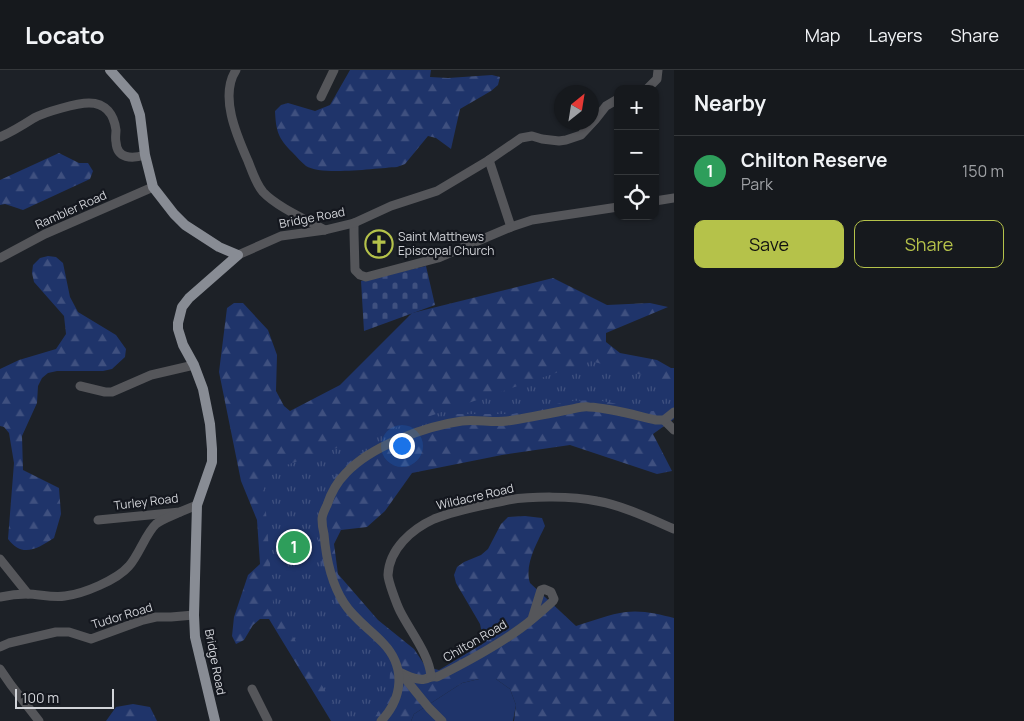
<!DOCTYPE html>
<html lang="en">
<head>
<meta charset="utf-8">
<style>
  body { margin:0; font-family:Manrope,sans-serif; background:#1f2226; color:#f1f3f6 }
  .controls { position:absolute; right:15px; top:15px; display:grid; overflow:hidden; border-radius:10px; box-shadow:0 1px 4px #0004 }
  .controls button { width:45px; height:45px; display:grid; place-items:center; padding:0; border:0; border-bottom:1px solid #35383b; background:#16191d; color:#f1f3f6; font:25px sans-serif }
  .compass { position:absolute; left:554px; top:15px; width:45px; height:45px; border-radius:50%; background:#16191d; box-shadow:0 1px 4px #0004; rotate:30deg }
  .scale { position:absolute; left:15px; bottom:12px; width:99px; box-sizing:border-box; padding-left:5px; border:2px solid #d2d4d9; border-top:0; font-size:14px; line-height:18px; white-space:nowrap; color:#d2d4d9; -webkit-text-stroke:4px #14171e; paint-order:stroke }
  .you { position:absolute; left:401px; top:375px; width:18px; height:18px; margin:-12px; border:4px solid #fff; border-radius:50%; background:#1a73e8; box-shadow:0 0 0 8px #1a73e833 }
  .badge { display:grid; place-items:center; width:32px; height:32px; border-radius:50%; background:#b5c24a; color:#fff; font-size:16px; font-weight:700 }
  .pin { position:absolute; translate:-50% -50%; border:2px solid #fff; box-shadow:0 1px 5px #0006 }
  .list { margin:0; padding:0; list-style:none }
  h2 { display:flex; justify-content:space-between; align-items:center; height:65px; margin:0; padding:0 20px; font-size:21px }
  h2 small { font-size:16px; font-weight:400; color:#9ea0a4 }
  .list li { display:grid; grid-template-columns:32px 1fr auto; gap:15px; align-items:center; box-sizing:border-box; height:70px; padding:0 20px; border-top:1px solid #35383b }
  .list b { display:block; font-size:19px; white-space:nowrap }
  .list p { margin:0; font-size:16px; white-space:nowrap; color:#9ea0a4 }
  .list em { font-size:16px; font-style:normal; color:#9ea0a4 }
  .actions { display:flex; gap:10px; padding:15px 20px }
  .actions a { flex:1; padding:11px 0; border:1px solid #b5c24a; border-radius:10px; text-align:center; font-size:18px; color:#b5c24a }
  .actions .main { background:#b5c24a; color:#111 }
  .icon { flex:none; width:28px; height:28px; fill:none; stroke:currentColor; stroke-width:2; stroke-linecap:round; stroke-linejoin:round }
  .map { position:relative; flex:none; width:674px; height:651px; overflow:hidden }
  header { display:flex; align-items:center; gap:30px; box-sizing:border-box; height:70px; padding:0 25px; background:#16191d; border-bottom:1px solid #35383b }
  header strong { font-size:24px }
  nav { display:flex; gap:28px; margin-inline-start:auto; font-size:18px }
  main { display:flex }
  aside { flex:1; background:#16191d }
  .map>svg:first-child { display:block }
  .grass { fill:#1f346a }
  .forest { fill:url(#forest-firs) }
  .cemetery { fill:url(#cemetery-stones) }
  .park { fill:url(#park-tufts) }
  .lines { fill:none; stroke-linecap:round; stroke-linejoin:round }
  .minor { stroke:#55565a; stroke-width:9 }
  .major { stroke:#888c94; stroke-width:10 }
  .labels { text-anchor:middle; stroke-width:4.5; stroke-linejoin:round; paint-order:stroke }
  .street-label { font-size:12px; fill:#d2d4d9; stroke:#14171e }
  .poi-label { font-size:12px; fill:#d2d4d9; stroke:#14171e; text-anchor:start }
</style>
</head>
<body>
<header>
<strong>Locato</strong>
<nav><a>Map</a><a>Layers</a><a>Share</a></nav>
</header>
<main>
<div class="map">
<svg width="674" height="651" viewBox="0 0 674 651">
  <defs>
    <pattern id="forest-firs" width="22" height="20" patternUnits="userSpaceOnUse" patternTransform="scale(1.25)"><rect width="22" height="20" fill="#1f346a"/><path d="M5 1l3.5 6h-7zM16 11l3.5 6h-7z" fill="#3f507f"/></pattern>
    <pattern id="cemetery-stones" width="16" height="16" patternUnits="userSpaceOnUse" patternTransform="scale(1.25)"><rect width="16" height="16" fill="#1f346a"/><path d="M2 7V4a2 2 0 0 1 4 0v3zM10 15v-3a2 2 0 0 1 4 0v3z" fill="#3f507f"/></pattern>
    <pattern id="park-tufts" width="24" height="20" patternUnits="userSpaceOnUse" patternTransform="scale(1.25)"><rect width="24" height="20" fill="#1f346a"/><path d="M3 7l-1-3M5 7V3M7 7l1-3M15 17l-1-3M17 17v-4M19 17l1-3" fill="none" stroke="#3f507f"/></pattern>
  </defs>
  <rect width="100%" height="100%" fill="#1d2127"/>
  <path class="grass" d="M479,609h17l14,10 6,16 -3,16h-102l3,-7 48,-31z"/>
  <g class="forest">
    <path d="M350,0h81l-1,7 18,1 44,-3 8,2 -2,8 -7,6 -31,18 -9,40 -15,-11 -8,-2 -23,28 -8,3c-19,1 -76,9 -91,-1 -5,-4 -9,-9 -14,-14 -14,-14 -16,-21 -17,-41l6,-6 7,-2 27,8 15,-6z"/>
    <path d="M59,83l20,10h9l5,8 -3,8 -67,31 -18,-6 -5,1v-25z"/>
    <path d="M48,186l8,1 7,6 7,34 8,15 38,23 10,14 -1,8 -13,12 -9,2h-46l-9,2 -6,5 -4,8 -1,17 -15,33 1,34 36,18 2,26 -7,24c-17,11 -32,20 -46,1l6,-76 -5,-30 -5,-6 -4,-1v-57l19,-9 37,-11 10,-15 -2,-18 -30,-34 -2,-9 1,-8 7,-7z"/>
    <path d="M553,208l54,27 43,-2 18,4 -62,26v9l14,11 37,7 14,8h3v51l-21,15 19,37 -15,3 -87,-29 -68,10 -90,18 -27,38 -18,16 -26,3 -7,14 4,30 40,46 36,29 12,18 13,3 45,-27 -4,-19 -24,-41 -2,-8 3,-8 7,-5 17,-7 7,-6 13,-25 7,-7 17,-1 17,2 3,8c-8,17 -21,39 -15,57l46,43c16,-5 34,-12 50,-14 16,-2 33,2 48,6v103h-160l2,-16 -6,-16 -14,-10h-17l-17,4 -48,31 -3,7h-80l-62,-102h-9l-7,6 -9,15 -8,4 -4,-8 2,-19 14,-42 12,-11 -3,-44 -16,-39 -22,-109 8,-64 7,-5h9l25,27 9,25 -1,36 8,15 6,5 50,-26 72,-72z"/>
    <path d="M133,634l17,3 7,14h-51l10,-14z"/>
  </g>
  <path class="cemetery" d="M426,196l9,39 -71,26 -3,-50z"/>
  <path class="park" d="M591,291l83,23v21l-8,4 -20,3 -23,-7 -26,-5 -27,1 -57,13h-63l-93,41 -9,8 -19,20 -13,43 7,42 16,40 43,44 8,20 -1,20 -12,22 -5,7h-29l-70,-118 -10,-130z"/>
  <g class="lines">
    <g class="minor">
      <path d="M236,0c-17,26 1,66 12,91 4,10 8,23 15,31 14,15 44,28 62,38"/>
      <path d="M647,19l10,-10 1,-9"/>
      <path d="M321,27l13,-27"/>
      <path d="M0,67c12,-5 23,-12 34,-19 11,-6 43,-15 55,-15 17,0 25,12 27,27 0,4 -1,8 0,12 1,17 16,17 29,13"/>
      <path d="M489,90l22,67"/>
      <path d="M655,131l19,-3"/>
      <path d="M354,153v10l1,37 5,5 6,2 72,-19 73,-31 21,-7 86,-13"/>
      <path d="M238,185l43,-19 44,-6 29,-7 37,-17 46,-15 52,-31 32,-22 11,-2 10,3 17,2 7,-1 15,-5 14,-15 11,-14 12,-7"/>
      <path d="M0,188l45,-24 108,-47"/>
      <path d="M80,316l25,6h7l39,-17 43,-10"/>
      <path d="M664,350l10,10"/>
      <path d="M98,450l82,-8 17,-7"/>
      <path d="M0,489l28,35"/>
      <path d="M0,527c9,-2 18,-3 27,-3 12,0 25,4 38,2 18,-2 52,-16 64,-30 10,-11 17,-33 27,-42 6,-5 16,-8 24,-12"/>
      <path d="M0,577l9,-4 47,-11h13l22,7 52,-19 13,-3h15l23,-2"/>
      <path d="M0,599l11,16 28,36"/>
      <path d="M399,602c8,3 17,9 26,7 5,-1 5,-3 12,-2 28,-14 58,-30 84,-49 11,-8 22,-18 32,-27l1,-2 -3,-7 -7,-3 -3,1 -9,29"/>
      <path d="M403,606l26,32 13,13"/>
      <path d="M431,606c-2,-22 -21,-45 -31,-65 -3,-6 -12,-30 -12,-36 1,-26 24,-46 46,-56 22,-9 51,-14 74,-19 25,-4 64,-4 89,1 24,4 54,18 77,28"/>
      <path d="M252,619l16,32"/>
      <path d="M381,651c22,-23 25,-54 2,-78 -13,-14 -29,-24 -39,-40 -13,-20 -18,-45 -20,-69 -1,-4 -2,-10 -2,-15 0,-4 3,-10 5,-14 4,-12 10,-23 19,-32 25,-27 80,-47 116,-52 14,-2 30,2 45,0 20,-3 40,-7 60,-11 7,-1 15,-4 22,-3 22,1 45,8 67,13h8l10,-8"/>
    </g>
    <path class="major" d="M110,0l24,27 6,18 5,40 8,32 21,27 11,11 34,22 19,8 -49,43 -7,9 -4,16v6l5,16 11,20 9,24 7,35 2,25v13l-15,43 -3,110 1,22 20,84"/>
  </g>
  <defs>
    <g id="church-ring" transform="scale(1.4375)"><circle r="9.5" fill="#14171e" stroke="#b5c24a" stroke-width="1.5"/><path d="M-1.2-6h2.4v3.5h3.3v2.4h-3.3V6h-2.4V-.1h-3.3v-2.4h3.3Z" fill="#b5c24a"/></g>
  </defs>
  <g fill-rule="evenodd">
    <use href="#church-ring" x="379" y="174"/>
  </g>
  <g class="labels">
    <g class="street-label">
      <text transform="translate(71 140) rotate(-24)" y="4">Rambler Road</text>
      <text transform="translate(312 148) rotate(-11)" y="4">Bridge Road</text>
      <text transform="translate(475 427) rotate(-13)" y="4">Wildacre Road</text>
      <text transform="translate(146 432) rotate(-7)" y="4">Turley Road</text>
      <text transform="translate(122 546) rotate(-17)" y="4">Tudor Road</text>
      <text transform="translate(475 571) rotate(-30)" y="4">Chilton Road</text>
      <text transform="translate(215 592) rotate(79)" y="4">Bridge Road</text>
    </g>
    <g class="poi-label">
      <text x="398" y="171">Saint Matthews<tspan x="398" dy="14">Episcopal Church</tspan></text>
    </g>
  </g>
</svg>
<div class="controls">
<button>+</button>
<button>−</button>
<button><svg class="icon" aria-label="locate" viewBox="0 0 24 24"><circle cx="12" cy="12" r="6"/><path d="M12 2v4M12 18v4M2 12h4M18 12h4"/></svg></button>
</div>
<svg class="compass" viewBox="-18 -18 36 36"><path d="M0-13l5 13h-10z" fill="#e53935"/><path d="M0 13l5-13h-10z" fill="#9ea0a4"/></svg>
<div class="scale">100 m</div>
<div class="you"></div>
<div class="pin badge" style="left:294px;top:477px;background:#2e9e5b">1</div>
</div>
<aside>
<h2>Nearby<small></small></h2>
<ul class="list">
<li><span class="badge" style="background:#2e9e5b">1</span><div><b>Chilton Reserve</b><p>Park</p></div><em>150 m</em></li>
</ul>
<div class="actions"><a class="main">Save</a><a>Share</a></div>
</aside>
</main>
</body>
</html>
